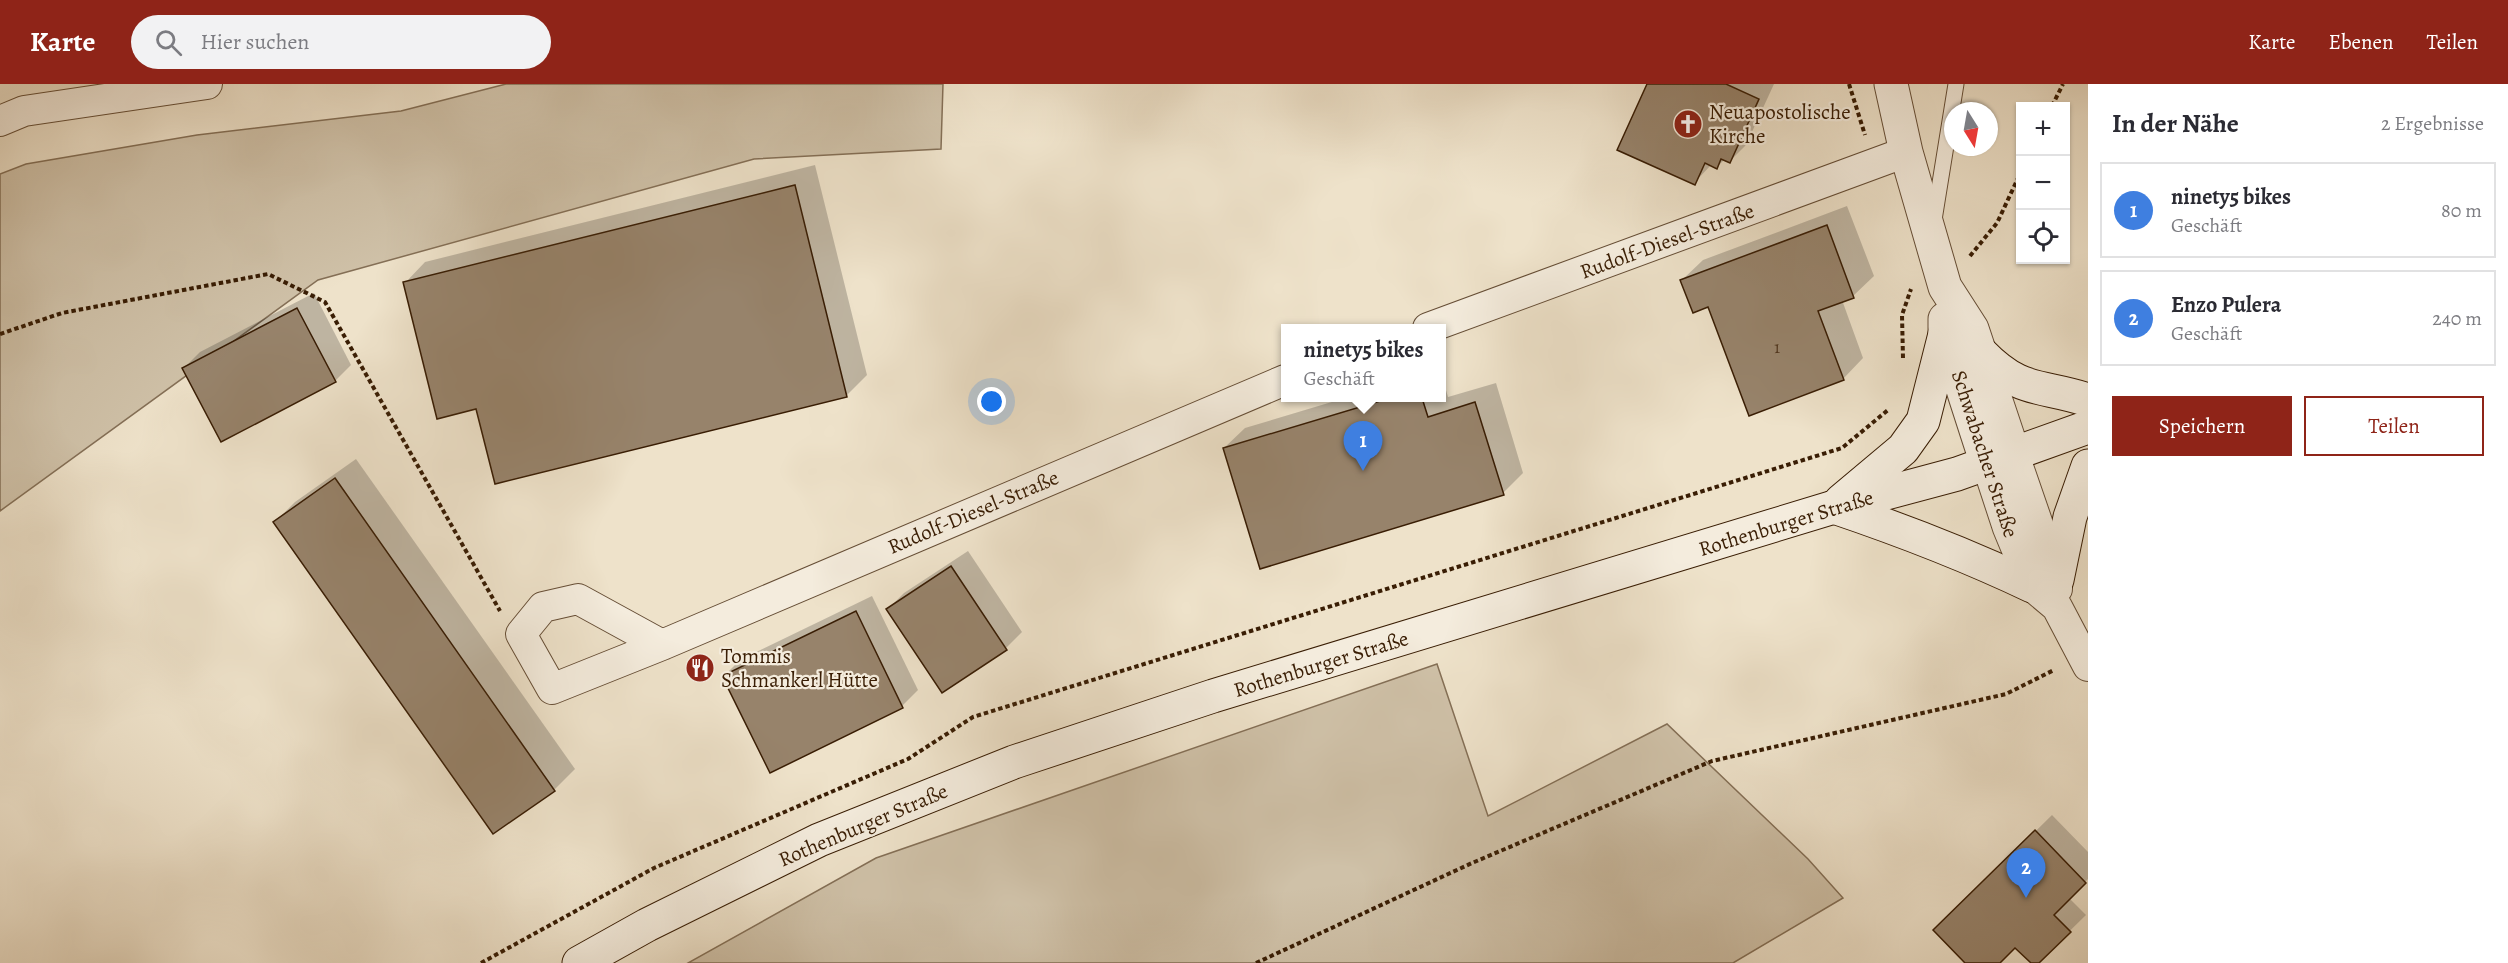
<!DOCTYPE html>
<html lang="de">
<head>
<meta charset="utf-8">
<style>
  body { margin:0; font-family:Alegreya,serif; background:#f2f2f3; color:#2b2b33 }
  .controls { position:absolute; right:18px; top:18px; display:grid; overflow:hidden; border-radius:0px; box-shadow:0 2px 4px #0004 }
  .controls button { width:54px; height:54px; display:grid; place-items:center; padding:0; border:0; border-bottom:2px solid #e1e1e2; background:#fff; color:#2b2b33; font:30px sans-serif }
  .compass { position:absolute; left:1944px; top:18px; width:54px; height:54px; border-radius:50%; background:#fff; box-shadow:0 2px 4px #0004; rotate:169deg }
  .you { position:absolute; left:992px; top:318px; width:21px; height:21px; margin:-15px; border:4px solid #fff; border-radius:50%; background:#1a73e8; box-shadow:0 0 0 9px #1a73e833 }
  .badge { display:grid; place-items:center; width:39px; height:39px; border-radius:50%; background:#8f2418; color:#fff; font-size:20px; font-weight:700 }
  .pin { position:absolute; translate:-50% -50px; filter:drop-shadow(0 2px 3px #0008) }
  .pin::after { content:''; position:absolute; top:32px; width:21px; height:18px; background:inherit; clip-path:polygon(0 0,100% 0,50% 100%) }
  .popup { position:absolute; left:1281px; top:240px; width:165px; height:78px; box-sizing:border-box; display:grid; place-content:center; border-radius:0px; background:#fff; filter:drop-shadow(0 2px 4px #0005); font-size:20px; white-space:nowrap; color:#7c7c81 }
  .popup b { font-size:22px; color:#2b2b33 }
  .popup::after { content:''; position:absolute; left:50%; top:100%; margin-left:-12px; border:12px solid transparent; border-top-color:#fff }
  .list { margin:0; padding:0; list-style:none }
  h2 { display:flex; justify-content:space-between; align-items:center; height:78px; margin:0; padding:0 24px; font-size:26px }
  h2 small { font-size:20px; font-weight:400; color:#7c7c81 }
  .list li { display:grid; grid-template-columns:39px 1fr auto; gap:18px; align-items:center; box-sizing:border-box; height:96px; margin:0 12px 12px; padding:0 12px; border:2px solid #e1e1e2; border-radius:0px }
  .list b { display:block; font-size:22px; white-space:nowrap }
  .list p { margin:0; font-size:20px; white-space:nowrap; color:#7c7c81 }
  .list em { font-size:20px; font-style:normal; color:#7c7c81 }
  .actions { display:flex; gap:12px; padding:18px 24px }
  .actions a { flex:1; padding:14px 0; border:2px solid #8f2418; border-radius:0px; text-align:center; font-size:21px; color:#8f2418 }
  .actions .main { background:#8f2418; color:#fff }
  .icon { flex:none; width:33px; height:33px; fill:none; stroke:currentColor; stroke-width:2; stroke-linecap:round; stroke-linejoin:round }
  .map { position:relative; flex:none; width:2088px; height:879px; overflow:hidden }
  header { display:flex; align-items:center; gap:36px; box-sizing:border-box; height:84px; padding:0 30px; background:#8f2418; color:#fff }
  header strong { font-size:28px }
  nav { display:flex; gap:33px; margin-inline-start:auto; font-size:21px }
  .search { width:420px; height:54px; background:#f2f2f3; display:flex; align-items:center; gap:15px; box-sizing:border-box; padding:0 21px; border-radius:33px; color:#7c7c81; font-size:22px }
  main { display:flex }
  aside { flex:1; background:#fff }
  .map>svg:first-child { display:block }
  .green { fill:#cfc1a8; stroke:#846f56; stroke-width:1.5 }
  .shadow { fill:#0003 }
  .building { fill:#97836b; stroke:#391d04; stroke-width:1.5 }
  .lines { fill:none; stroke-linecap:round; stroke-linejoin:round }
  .service-casing { stroke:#664e36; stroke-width:17 }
  .minor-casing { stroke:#664e36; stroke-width:32 }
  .tertiary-casing { stroke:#664e36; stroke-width:35 }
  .secondary-casing { stroke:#391d04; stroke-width:35 }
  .path { stroke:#391d04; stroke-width:4; stroke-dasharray:4.5 3; stroke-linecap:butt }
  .service { stroke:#f4ecdd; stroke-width:15 }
  .minor { stroke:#f4ecdd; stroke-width:30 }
  .tertiary { stroke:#f4ecdd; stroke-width:33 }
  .secondary { stroke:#f4ecdd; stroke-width:33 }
  .labels { text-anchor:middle; stroke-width:4.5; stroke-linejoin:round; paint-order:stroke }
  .number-label { font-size:18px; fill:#50361e }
  .poi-label { font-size:21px; fill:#391d04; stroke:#f4ecdd; text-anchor:start }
  .street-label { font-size:21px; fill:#391d04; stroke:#f4ecdd }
</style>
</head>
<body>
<header>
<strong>Karte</strong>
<div class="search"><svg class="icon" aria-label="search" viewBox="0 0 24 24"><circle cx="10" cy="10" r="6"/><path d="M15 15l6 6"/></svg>Hier suchen</div>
<nav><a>Karte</a><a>Ebenen</a><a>Teilen</a></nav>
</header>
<main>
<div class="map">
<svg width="2088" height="879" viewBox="0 0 2088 879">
  <rect width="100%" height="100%" fill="#eee2ca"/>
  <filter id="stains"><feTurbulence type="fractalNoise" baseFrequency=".00333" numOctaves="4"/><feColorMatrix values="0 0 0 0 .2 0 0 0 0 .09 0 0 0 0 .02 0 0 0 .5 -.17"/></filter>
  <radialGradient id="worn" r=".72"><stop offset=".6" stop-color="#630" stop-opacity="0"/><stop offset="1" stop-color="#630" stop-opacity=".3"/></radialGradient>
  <g class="green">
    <path d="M506,0h437l-2,65 -187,10 -436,121 -318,231v-337l26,-10 171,-29 204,-24z"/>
    <path d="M1437,580l51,152 179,-92 141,135 35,39 -110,65h-1045l188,-105z"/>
  </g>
  <g class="shadow">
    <path d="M1649,0h125l-28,61 -16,16 -5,-2 -8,8 -5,-3 -18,19z"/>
    <path d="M815,81l52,210 -20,20 -351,87 -19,-75 -72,-124 20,-21z"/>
    <path d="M1847,122l27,70 -21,20 -11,4 21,58 -20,21 -134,-74 -27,-25 21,-20z"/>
    <path d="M314,209l37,72 -16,16 -151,-13 16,-16z"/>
    <path d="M1441,289l7,24 48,-14 27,90 -20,20 -279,-45 21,-20 100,-30h96z"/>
    <path d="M356,375l219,310 -21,21 -279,-268 20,-20z"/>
    <path d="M968,467l54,81 -16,16 -63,43 -55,-82 16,-16z"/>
    <path d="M872,512l46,94 -16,16 -178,-30 16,-16z"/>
    <path d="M2052,731l36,37v27l-19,19 17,17 -49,48h-4l-17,-18 -18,18h-31l-32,-33z"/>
  </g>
  <g class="building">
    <path d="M1647,0h79l33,15 -29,64 -9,-4 -4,10 -12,-6 -10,22 -78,-35z"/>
    <path d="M795,101l52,212 -352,87 -19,-75 -39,10 -34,-137z"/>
    <path d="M1827,141l27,73 -36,13 26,69 -95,36 -41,-109 -15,6 -13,-33z"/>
    <path d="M297,224l39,74 -115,60 -39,-74z"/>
    <path d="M1390,314h32l6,19 47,-15 29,93 -244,74 -37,-121z"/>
    <path d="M335,394l220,313 -62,43 -220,-312z"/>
    <path d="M951,482l56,84 -65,43 -56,-84z"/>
    <path d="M856,527l47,97 -133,65 -48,-97z"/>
    <path d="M2035,746l51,53 -32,32 17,17 -32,31h-8l-16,-15 -15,15h-35l-32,-33z"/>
  </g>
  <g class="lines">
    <g class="service-casing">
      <path id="service" d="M1934,136l22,-136"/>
    </g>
    <g class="minor-casing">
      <g id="minor">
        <path d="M0,37l24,-10 183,-27"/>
        <path d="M1428,244l478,-176"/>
        <path d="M2014,371l43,125v9"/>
        <path d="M1987,380l21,64 24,58 25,21 31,59"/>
        <path d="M662,561l-84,-46 -35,8 -22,27 31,55 110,-44 623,-265"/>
      </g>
    </g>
    <g class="tertiary-casing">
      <g id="tertiary">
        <path d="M1891,0l15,68 39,135 27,42 42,126"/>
        <path d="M1945,235v15l42,130"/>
      </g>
    </g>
    <g class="secondary-casing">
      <g id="secondary">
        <path d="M1981,269c40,41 58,31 107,47"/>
        <path d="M1841,417l62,-52 20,-28 22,-87"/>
        <path d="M1834,423c68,23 133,48 198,79"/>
        <path d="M2057,496l13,-63 18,-51"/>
        <path d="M579,879l68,-38 172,-85 195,-78 199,-66 621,-189 123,-33 131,-47"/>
      </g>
    </g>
    <g class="path">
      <path d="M1849,0l16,51"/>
      <path d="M2052,22l11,-22"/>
      <path d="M1970,172l27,-33 23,-49"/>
      <path d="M0,250l62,-21 206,-39 57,28 175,309"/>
      <path d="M1903,274l-1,-43 9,-26"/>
      <path d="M481,879l173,-95 254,-109 65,-42 869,-269 46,-38"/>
      <path d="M1256,879l216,-100 240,-102 294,-67 48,-24"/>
    </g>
    <use href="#service" class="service"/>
    <use href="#minor" class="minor"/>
    <use href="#tertiary" class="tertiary"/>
    <use href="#secondary" class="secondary"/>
  </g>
  <defs>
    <g id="church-disc" transform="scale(1.5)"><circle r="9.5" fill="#8f2418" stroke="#f4ecdd"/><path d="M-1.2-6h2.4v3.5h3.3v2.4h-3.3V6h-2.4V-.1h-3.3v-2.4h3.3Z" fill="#fff"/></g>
    <g id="restaurant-disc" transform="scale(1.5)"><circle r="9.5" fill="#8f2418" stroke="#f4ecdd"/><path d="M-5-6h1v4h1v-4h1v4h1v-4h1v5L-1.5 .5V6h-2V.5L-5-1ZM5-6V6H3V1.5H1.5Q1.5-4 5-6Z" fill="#fff"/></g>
  </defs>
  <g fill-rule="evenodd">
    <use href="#church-disc" x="1688" y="40"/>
    <use href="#restaurant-disc" x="700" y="584"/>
  </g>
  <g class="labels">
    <g class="number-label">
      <text x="1777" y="269">1</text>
    </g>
    <g class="poi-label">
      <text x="1709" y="35">Neuapostolische<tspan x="1709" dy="24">Kirche</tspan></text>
      <text x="721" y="579">Tommis<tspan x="721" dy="24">Schmankerl Hütte</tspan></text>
    </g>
    <g class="street-label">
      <text transform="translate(1667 157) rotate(-20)" y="7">Rudolf-Diesel-Straße</text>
      <text transform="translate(1985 370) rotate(72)" y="7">Schwabacher Straße</text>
      <text transform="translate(973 428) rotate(-23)" y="7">Rudolf-Diesel-Straße</text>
      <text transform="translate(1786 439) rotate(-17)" y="7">Rothenburger Straße</text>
      <text transform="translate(1321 580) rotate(-17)" y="7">Rothenburger Straße</text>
      <text transform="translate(863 741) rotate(-23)" y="7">Rothenburger Straße</text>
    </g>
  </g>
  <rect width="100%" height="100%" filter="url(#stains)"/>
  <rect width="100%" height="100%" fill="url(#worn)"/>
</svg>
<div class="controls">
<button>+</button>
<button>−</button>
<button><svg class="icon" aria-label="locate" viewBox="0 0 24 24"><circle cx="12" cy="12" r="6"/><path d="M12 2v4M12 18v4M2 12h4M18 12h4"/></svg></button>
</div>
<svg class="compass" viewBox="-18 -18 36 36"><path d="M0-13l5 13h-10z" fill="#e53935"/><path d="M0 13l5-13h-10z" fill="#7c7c81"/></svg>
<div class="you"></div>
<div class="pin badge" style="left:1363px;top:387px;background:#3f7fe0">1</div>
<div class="popup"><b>ninety5 bikes</b>Geschäft</div>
<div class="pin badge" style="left:2026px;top:814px;background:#3f7fe0">2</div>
</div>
<aside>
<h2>In der Nähe<small>2 Ergebnisse</small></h2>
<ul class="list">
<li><span class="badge" style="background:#3f7fe0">1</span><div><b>ninety5 bikes</b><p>Geschäft</p></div><em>80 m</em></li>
<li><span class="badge" style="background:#3f7fe0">2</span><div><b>Enzo Pulera</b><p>Geschäft</p></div><em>240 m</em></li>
</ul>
<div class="actions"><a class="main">Speichern</a><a>Teilen</a></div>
</aside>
</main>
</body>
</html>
